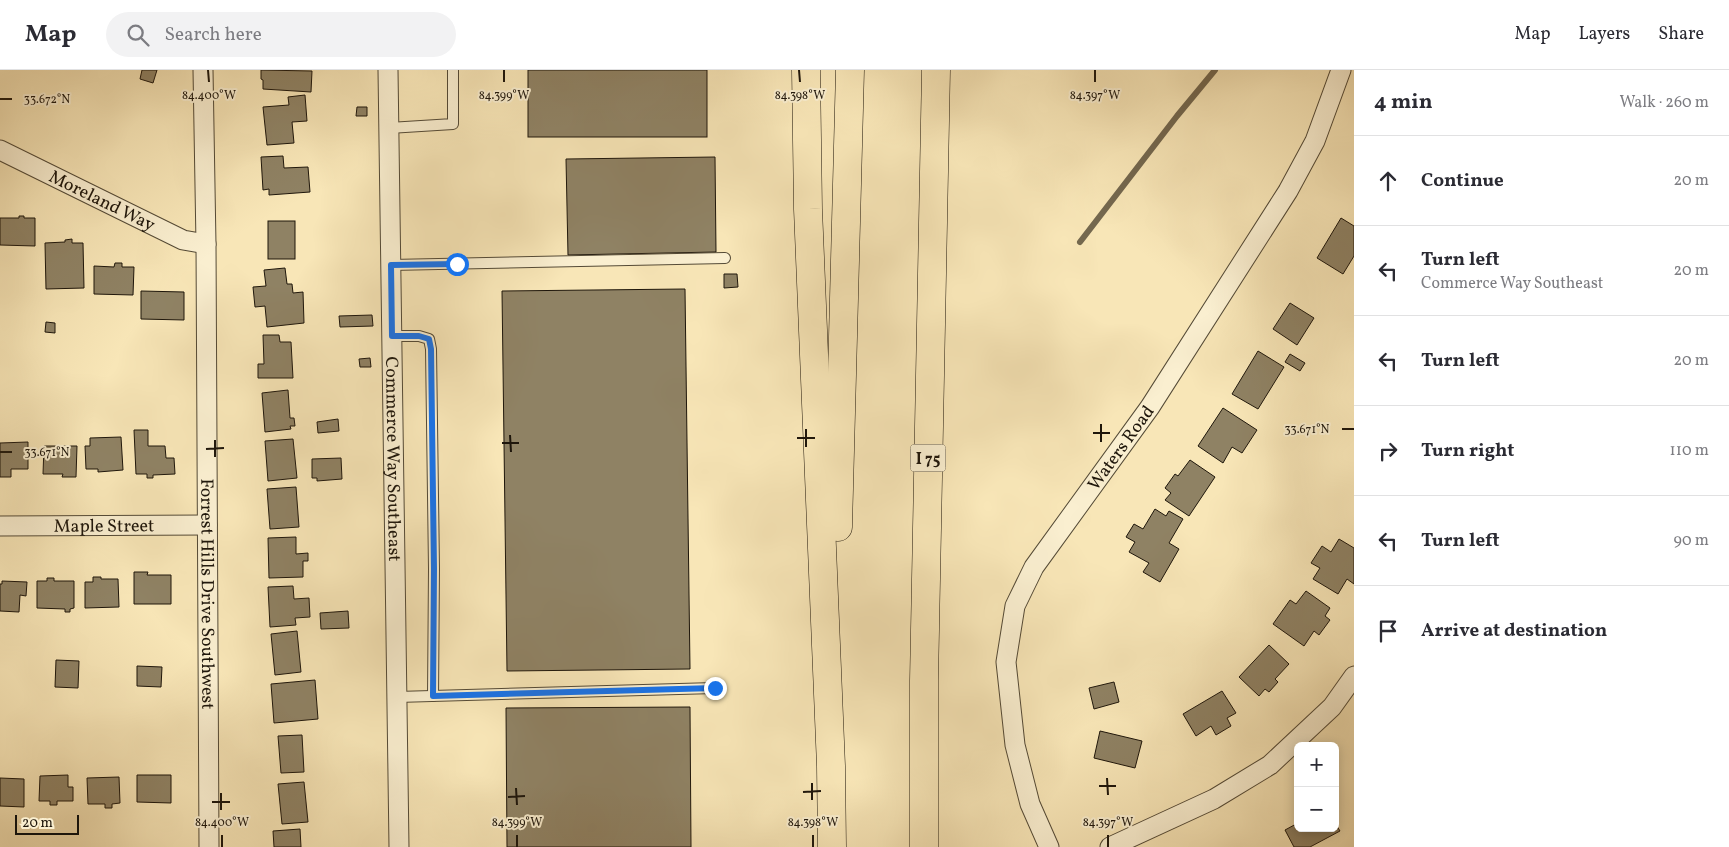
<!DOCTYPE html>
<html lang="en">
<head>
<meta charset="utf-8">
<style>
  body { margin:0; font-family:Vollkorn,serif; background:#f2f2f3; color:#2b2b33 }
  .controls { position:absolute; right:15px; bottom:15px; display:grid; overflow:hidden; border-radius:8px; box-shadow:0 2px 12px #0003 }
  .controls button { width:45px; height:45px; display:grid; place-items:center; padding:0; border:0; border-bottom:1px solid #e1e1e2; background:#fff; color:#2b2b33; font:25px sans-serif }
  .scale { position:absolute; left:15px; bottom:12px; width:64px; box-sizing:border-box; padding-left:5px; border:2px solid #1e160b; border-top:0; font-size:14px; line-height:18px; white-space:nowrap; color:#1e160b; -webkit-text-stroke:4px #faefd0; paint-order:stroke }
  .stop { position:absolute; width:15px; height:15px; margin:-11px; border:4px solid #1a73e8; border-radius:50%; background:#fff }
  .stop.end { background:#1a73e8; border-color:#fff; box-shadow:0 1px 5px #0008 }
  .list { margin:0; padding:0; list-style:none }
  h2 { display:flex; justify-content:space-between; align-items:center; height:65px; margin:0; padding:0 20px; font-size:21px }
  h2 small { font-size:16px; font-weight:400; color:#7c7c81 }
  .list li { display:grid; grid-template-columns:32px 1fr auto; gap:15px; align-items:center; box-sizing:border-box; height:90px; padding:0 20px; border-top:1px solid #e1e1e2 }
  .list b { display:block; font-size:19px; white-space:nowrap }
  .list p { margin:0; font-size:16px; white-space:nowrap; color:#7c7c81 }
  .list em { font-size:16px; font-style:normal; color:#7c7c81 }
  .icon { flex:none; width:28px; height:28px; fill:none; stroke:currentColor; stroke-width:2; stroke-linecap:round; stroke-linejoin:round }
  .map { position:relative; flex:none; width:1354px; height:777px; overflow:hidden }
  header { display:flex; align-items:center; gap:30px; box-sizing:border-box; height:70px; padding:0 25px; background:#fff; border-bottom:1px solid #e1e1e2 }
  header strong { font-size:24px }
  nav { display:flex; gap:28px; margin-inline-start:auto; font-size:18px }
  .search { width:350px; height:45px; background:#f2f2f3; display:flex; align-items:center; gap:12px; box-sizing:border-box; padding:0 18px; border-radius:28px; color:#7c7c81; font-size:19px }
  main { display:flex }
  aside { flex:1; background:#fff }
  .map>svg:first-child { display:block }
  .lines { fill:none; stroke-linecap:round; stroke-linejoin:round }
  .stream { stroke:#74684f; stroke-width:6 }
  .building { fill:#8f8264; stroke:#1e160b }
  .service-casing { stroke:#544a36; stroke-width:12 }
  .minor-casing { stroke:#544a36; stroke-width:21 }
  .motorway-casing { stroke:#1e160b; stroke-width:29 }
  .service { stroke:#faefd0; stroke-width:10 }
  .minor { stroke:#faefd0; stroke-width:19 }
  .motorway { stroke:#f8e6b7; stroke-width:28 }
  .route { stroke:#1a73e8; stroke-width:6 }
  .ticks { fill:none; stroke:#1e160b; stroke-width:2 }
  .labels { text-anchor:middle; stroke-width:4; stroke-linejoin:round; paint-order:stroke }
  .shield { fill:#faefd0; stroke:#605746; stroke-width:1 }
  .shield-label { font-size:16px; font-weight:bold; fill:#1e160b }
  .street-label { font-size:18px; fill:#1e160b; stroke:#faefd0 }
  .ticks-label { font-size:12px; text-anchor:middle; fill:#1e160b; stroke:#faefd0; stroke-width:4; stroke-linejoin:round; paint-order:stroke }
</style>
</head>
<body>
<header>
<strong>Map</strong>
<div class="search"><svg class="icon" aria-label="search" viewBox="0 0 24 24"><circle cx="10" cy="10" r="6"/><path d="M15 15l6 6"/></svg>Search here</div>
<nav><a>Map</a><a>Layers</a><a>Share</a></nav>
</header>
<main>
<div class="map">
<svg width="1354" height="777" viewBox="0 0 1354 777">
  <rect width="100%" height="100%" fill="#f8e6b7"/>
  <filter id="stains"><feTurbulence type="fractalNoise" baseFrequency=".004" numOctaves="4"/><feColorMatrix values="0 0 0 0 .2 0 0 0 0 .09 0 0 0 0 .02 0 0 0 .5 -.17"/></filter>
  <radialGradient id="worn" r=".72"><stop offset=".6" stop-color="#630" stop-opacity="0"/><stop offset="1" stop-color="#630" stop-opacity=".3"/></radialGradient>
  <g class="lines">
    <path class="stream" d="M1080,172l97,-126 38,-46"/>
  </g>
  <g class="building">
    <path d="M142,0h15l-4,13 -13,-4z"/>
    <path d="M261,0l51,1 -1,21 -48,-3v-9l-2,-1z"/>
    <rect x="528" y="0" width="179" height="67"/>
    <path d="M305,25l2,26 -15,1 2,21 -27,2 -4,-38 26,-2 -1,-8z"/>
    <path d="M357,37h10v9h-11z"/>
    <path d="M283,86l1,12 24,-1 2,25 -41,3v-6l-6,1 -2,-33z"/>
    <path d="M715,87l1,95 -148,3 -2,-96z"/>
    <path d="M19,146h5v2h11v28l-35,-1v-27h19z"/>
    <path d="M1341,148l13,8v30l-11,18 -26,-16z"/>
    <rect x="268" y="151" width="27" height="38"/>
    <path d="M72,169v4h11l1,45 -38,1 -1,-46 20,-1v-2z"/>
    <path d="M115,193h7v4h12l-1,28 -39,-1v-28l20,1z"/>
    <path d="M285,198l2,16h5l1,9 10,-1 1,31 -37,4 -2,-21 -10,1 -2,-20 13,-1 -2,-16z"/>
    <path d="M724,204h13l1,13 -14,1z"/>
    <path d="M685,219l5,380 -183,2 -5,-380z"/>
    <path d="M141,221l43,1v28l-43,-1z"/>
    <path d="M1290,233l24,15 -17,27 -24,-16z"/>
    <path d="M372,245l1,11 -33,1 -1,-11z"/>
    <path d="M46,252l9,1v10l-10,-1z"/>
    <path d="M263,265h16l1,7h11l2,36h-35v-14h6z"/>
    <path d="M1258,281l26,16 -26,42 -26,-15z"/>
    <path d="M1290,284l15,9 -5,8 -15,-9z"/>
    <path d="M370,288l1,9h-11l-1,-8z"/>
    <path d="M288,320l2,28h4l1,8h-5l1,3 -26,3 -3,-39z"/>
    <path d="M1223,338l34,22 -15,23 -10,-6 -9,16 -25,-17z"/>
    <path d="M338,349l1,12 -21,2 -1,-11z"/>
    <path d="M134,360h14v16h17l1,12h8l1,16 -22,1v3h-6v-4h-11z"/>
    <path d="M121,367l2,33 -25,2v-3h-12l-1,-23h5v-8z"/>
    <path d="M293,369l4,39 -29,3 -3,-40z"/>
    <path d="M28,372v27h-17v8h-11v-34z"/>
    <path d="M44,376h33l-1,31h-14l1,-3h-20z"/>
    <path d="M341,388l1,21 -25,2v-3h-5v-19z"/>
    <path d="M1190,390l25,17 -26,39 -24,-16 6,-7 -6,-5 10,-14 3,2z"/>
    <path d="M296,417l3,40 -29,2 -3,-40z"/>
    <path d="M1155,439l11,7 3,-5 14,8 -14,24 10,6 -19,33 -17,-10 6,-9 -20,-11 6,-10 -9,-5 8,-13 9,5z"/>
    <path d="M296,467v17l12,-1v8h-5v16l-34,1 -1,-40z"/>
    <path d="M1339,469l15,9v36l-7,-5 -9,15 -25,-15 7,-11 -9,-5 11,-17 9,6z"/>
    <path d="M134,502h14l-1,3h24v29h-37z"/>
    <path d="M93,507h8v2h17l1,28 -34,1v-26h8z"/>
    <path d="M47,508h7v3h20v27l-4,1v3h-5v-3l-28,-1v-27h10z"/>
    <path d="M2,511l25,1 -1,14 -6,-1 -1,17 -19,-1v-27h2z"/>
    <path d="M293,516l1,13 15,-1 1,19 -15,1 1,7 -26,2 -2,-40z"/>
    <path d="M1306,521l24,17 -5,8 5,4 -11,15 -5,-4 -10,15 -31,-22 17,-24 6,4z"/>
    <path d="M348,541l1,17 -28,1 -1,-16z"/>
    <path d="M297,561l4,41 -26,3 -4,-41z"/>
    <path d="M1269,575l20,19 -14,15 3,3 -9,10 -4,-3 -6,7 -20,-19z"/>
    <path d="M56,590l23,1 -1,27 -23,-1z"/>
    <path d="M137,596l25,1 -1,20 -24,-1z"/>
    <path d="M315,610l3,39 -44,4 -3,-39z"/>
    <path d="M1114,612l5,20 -25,7 -5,-21z"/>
    <path d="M1222,621l14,22 -9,5 4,8 -15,9 -5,-9 -15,10 -13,-22z"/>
    <path d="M690,637l1,140h-184l-1,-139z"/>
    <path d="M1100,661l42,10 -7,27 -41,-10z"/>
    <path d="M302,665l2,37 -23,1 -3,-37z"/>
    <path d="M68,705v12h5v14h-16v4h-7v-4h-11l1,-25z"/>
    <path d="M137,705h34v28l-34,-1z"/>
    <path d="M119,707l1,26 -8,1v4h-7v-4h-17l-1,-26z"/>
    <path d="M0,708l24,1v28l-24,-1z"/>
    <path d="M304,712l4,40 -26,2 -4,-40z"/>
    <path d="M1298,753v5h37v-5l5,8 -30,16h-16l-9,-17z"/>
    <path d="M300,759l1,18h-27l-1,-16z"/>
  </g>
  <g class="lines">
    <g class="service-casing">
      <g id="service">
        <path d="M389,58l64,-4v-54"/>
        <path d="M391,195l334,-7"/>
        <path d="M392,266h27l10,3 2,10 3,220 -1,127"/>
        <path d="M397,627l318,-9"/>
      </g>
    </g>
    <g class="minor-casing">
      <g id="minor">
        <path id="s1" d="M203,0l3,174 3,603"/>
        <path id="s2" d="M388,0l11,777"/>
        <path id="s3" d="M0,80l183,90 23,4"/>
        <path id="s4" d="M0,456l207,-1"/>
        <path id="s5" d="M1049,777l-19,-43 -15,-59 -9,-83 9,-56 19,-39 116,-160 138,-216 27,-50 26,-71"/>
        <path d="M1110,777l104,-48 56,-34 62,-58 22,-31"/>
      </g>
    </g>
    <g class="motorway-casing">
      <g id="motorway">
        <path d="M806,0l2,139 23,557 1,81"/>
        <path d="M838,457l12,-457"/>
        <path d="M924,777v-166l12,-611"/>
      </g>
    </g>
    <use href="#service" class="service"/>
    <use href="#minor" class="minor"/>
    <use href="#motorway" class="motorway"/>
  </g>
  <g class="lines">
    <path class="route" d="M457,194l-66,1 1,71h27l10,3 2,10 3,220 -1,127 282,-8"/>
  </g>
  <path class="ticks" d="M208,0l1,12M504,0v12M799,0l1,12M1095,0v12M0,29h12M1101,354v18M806,359v18M1342,359h12M1093,363h17M510,365l1,17M797,368h18M215,370v17M502,373h17M206,379l18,-1M0,382h12M1107,708l1,17M812,713v17M1099,716h17M516,718l1,17M803,722l18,-1M221,723v17M508,727l17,-1M212,732h18M222,765v12M517,765v12M813,765v12M1108,765v12"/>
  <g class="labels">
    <rect class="shield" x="910.5" y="374.5" width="35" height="27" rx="4"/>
    <g class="shield-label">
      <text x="928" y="394">I 75</text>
    </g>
    <g class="street-label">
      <text dy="6" stroke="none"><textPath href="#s3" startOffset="114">Moreland Way</textPath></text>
      <text dy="6" stroke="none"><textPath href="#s5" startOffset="439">Waters Road</textPath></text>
      <text dy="6" stroke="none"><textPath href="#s2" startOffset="389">Commerce Way Southeast</textPath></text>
      <text dy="6" stroke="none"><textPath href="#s4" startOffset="104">Maple Street</textPath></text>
      <text dy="6" stroke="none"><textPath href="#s1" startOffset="524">Forrest Hills Drive Southwest</textPath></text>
    </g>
  </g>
  <g class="ticks-label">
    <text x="209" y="29">84.400°W</text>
    <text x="504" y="29">84.399°W</text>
    <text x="800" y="29">84.398°W</text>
    <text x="1095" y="29">84.397°W</text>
    <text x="47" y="33">33.672°N</text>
    <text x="1307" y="363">33.671°N</text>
    <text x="47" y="386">33.671°N</text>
    <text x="222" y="756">84.400°W</text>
    <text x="517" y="756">84.399°W</text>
    <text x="813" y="756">84.398°W</text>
    <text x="1108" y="756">84.397°W</text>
  </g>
  <rect width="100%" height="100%" filter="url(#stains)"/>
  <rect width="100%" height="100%" fill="url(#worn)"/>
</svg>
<div class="controls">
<button>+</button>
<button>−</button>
</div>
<div class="scale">20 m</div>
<div class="stop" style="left:457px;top:194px"></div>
<div class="stop end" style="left:715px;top:618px"></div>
</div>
<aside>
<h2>4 min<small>Walk · 260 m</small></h2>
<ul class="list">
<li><svg class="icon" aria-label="ahead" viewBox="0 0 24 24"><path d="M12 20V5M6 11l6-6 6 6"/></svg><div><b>Continue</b></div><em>20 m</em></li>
<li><svg class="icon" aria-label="left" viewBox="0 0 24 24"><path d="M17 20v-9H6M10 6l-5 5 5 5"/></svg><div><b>Turn left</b><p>Commerce Way Southeast</p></div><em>20 m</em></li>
<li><svg class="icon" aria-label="left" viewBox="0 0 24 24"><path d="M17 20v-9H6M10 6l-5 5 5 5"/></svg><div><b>Turn left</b></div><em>20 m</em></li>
<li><svg class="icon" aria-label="right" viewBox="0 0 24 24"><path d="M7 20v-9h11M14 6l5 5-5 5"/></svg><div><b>Turn right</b></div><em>110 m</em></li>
<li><svg class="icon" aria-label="left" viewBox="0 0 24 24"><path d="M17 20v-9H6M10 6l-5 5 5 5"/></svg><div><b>Turn left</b></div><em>90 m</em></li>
<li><svg class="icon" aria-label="arrive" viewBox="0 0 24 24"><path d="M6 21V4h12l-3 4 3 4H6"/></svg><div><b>Arrive at destination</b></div></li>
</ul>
</aside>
</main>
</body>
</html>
